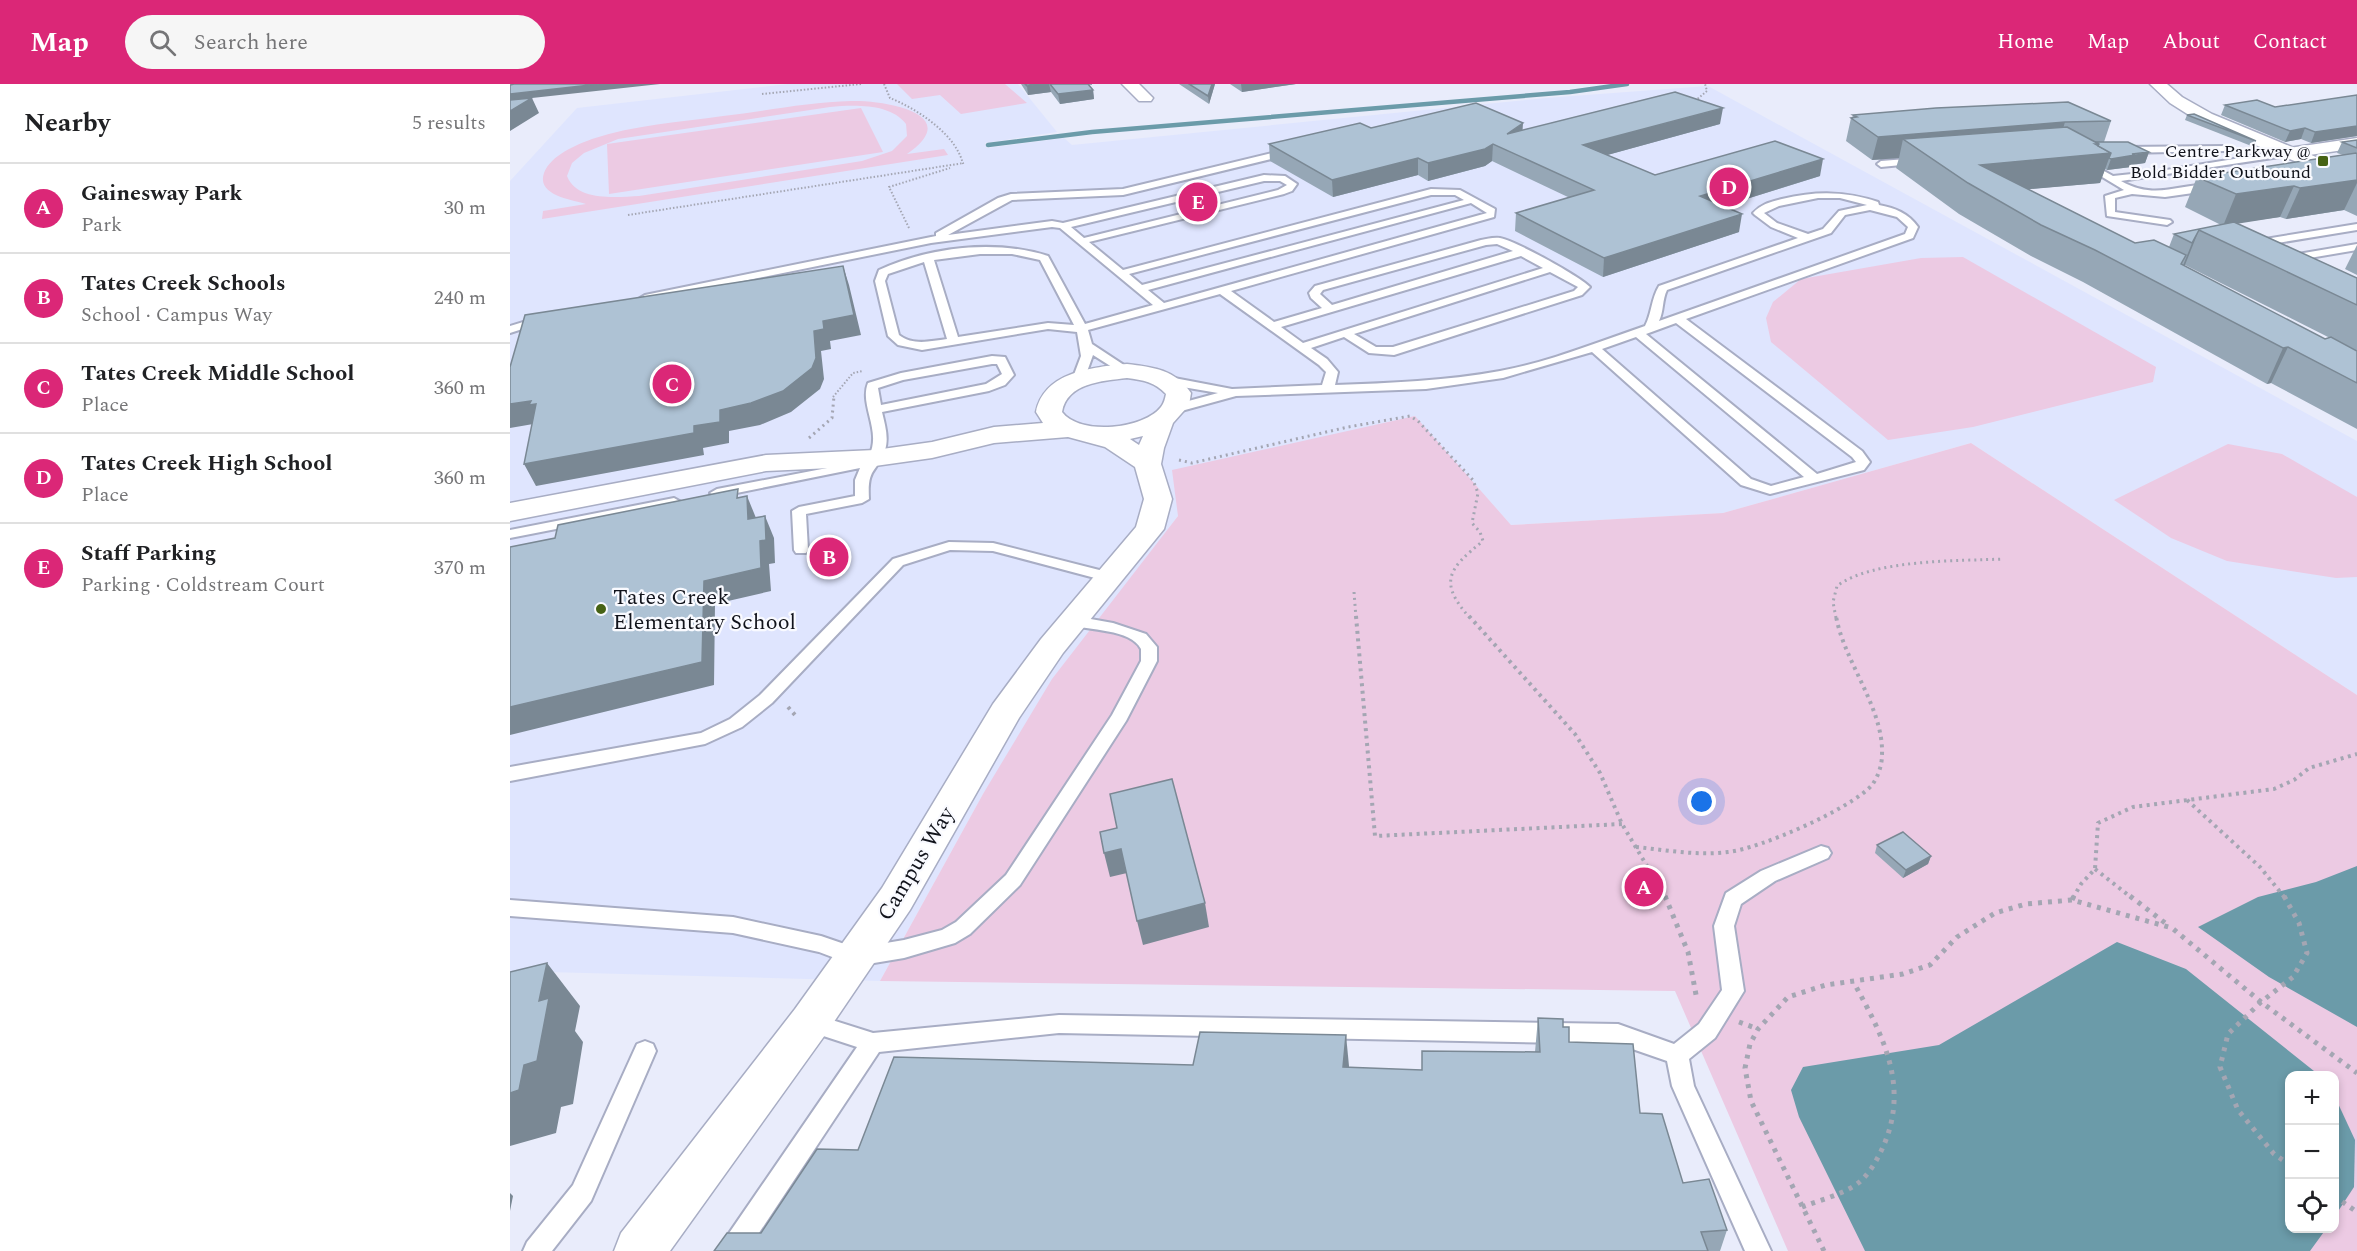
<!DOCTYPE html>
<html lang="en">
<head>
<meta charset="utf-8">
<style>
  body { margin:0; font-family:Spectral,serif; background:#f6f6f6; color:#202124 }
  .controls { position:absolute; right:18px; bottom:18px; display:grid; overflow:hidden; border-radius:12px; box-shadow:0 3px 9px #0003 }
  .controls button { width:54px; height:54px; display:grid; place-items:center; padding:0; border:0; border-bottom:2px solid #e0e0e0; background:#fff; color:#202124; font:30px sans-serif }
  .you { position:absolute; left:1192px; top:718px; width:21px; height:21px; margin:-15px; border:4px solid #fff; border-radius:50%; background:#1a73e8; box-shadow:0 0 0 9px #1a73e833 }
  .badge { display:grid; place-items:center; width:39px; height:39px; border-radius:50%; background:#db2777; color:#fff; font-size:20px; font-weight:700 }
  .pin { position:absolute; translate:-50% -50%; border:3px solid #fff; box-shadow:0 2px 6px #0006 }
  .list { margin:0; padding:0; list-style:none }
  h2 { display:flex; justify-content:space-between; align-items:center; height:78px; margin:0; padding:0 24px; font-size:26px }
  h2 small { font-size:20px; font-weight:400; color:#757577 }
  .list li { display:grid; grid-template-columns:39px 1fr auto; gap:18px; align-items:center; box-sizing:border-box; height:90px; padding:0 24px; border-top:2px solid #e0e0e0 }
  .list b { display:block; font-size:22px; white-space:nowrap }
  .list p { margin:0; font-size:20px; white-space:nowrap; color:#757577 }
  .list em { font-size:20px; font-style:normal; color:#757577 }
  .icon { flex:none; width:33px; height:33px; fill:none; stroke:currentColor; stroke-width:2; stroke-linecap:round; stroke-linejoin:round }
  .map { position:relative; flex:none; width:1847px; height:1167px; overflow:hidden }
  header { display:flex; align-items:center; gap:36px; box-sizing:border-box; height:84px; padding:0 30px; background:#db2777; color:#fff }
  header strong { font-size:28px }
  nav { display:flex; gap:33px; margin-inline-start:auto; font-size:21px }
  .search { width:420px; height:54px; background:#f6f6f6; display:flex; align-items:center; gap:15px; box-sizing:border-box; padding:0 21px; border-radius:33px; color:#757577; font-size:22px }
  main { display:flex }
  aside { flex:1; background:#fff }
  .map>svg:first-child { display:block }
  .built { fill:#dfe5fe }
  .green { fill:#eccae3; fill-rule:evenodd }
  .water { fill:#6b9ba9 }
  .lines { fill:none; stroke-linecap:round; stroke-linejoin:round }
  .stream { stroke:#6b9ba9; stroke-width:4.5 }
  .lane-casing { stroke:#a8adc4; stroke-width:4 }
  .street-casing { stroke:#a8adc4; stroke-width:3 }
  .secondary-casing { stroke:#a8adc4; stroke-width:3 }
  .path-far3 { stroke:#a4a6b3; stroke-width:2; stroke-dasharray:1.5 2; stroke-linecap:butt }
  .path-far2 { stroke:#a4a6b3; stroke-width:3; stroke-dasharray:2 4; stroke-linecap:butt }
  .path-far1 { stroke:#a4a6b3; stroke-width:4; stroke-dasharray:3 4.5; stroke-linecap:butt }
  .path { stroke:#a4a6b3; stroke-width:5; stroke-dasharray:4 6; stroke-linecap:butt }
  .lane { fill:#fff; fill-rule:evenodd }
  .street { fill:#fff; fill-rule:evenodd }
  .secondary { fill:#fff; fill-rule:evenodd }
  .wall { fill:#96a7b6; fill-rule:evenodd }
  .shaded-wall { fill:#7a8894 }
  .building { fill:#aec2d4; stroke:#7a8894; stroke-width:1.5 }
  .poi-dot { fill:#466214; stroke:#f9faff; stroke-width:2 }
  .labels { text-anchor:middle; stroke-width:4.5; stroke-linejoin:round; paint-order:stroke }
  .far-poi-label { font-size:18px; fill:#11131b; stroke:#f9faff; text-anchor:end }
  .poi-label { font-size:22px; fill:#11131b; stroke:#f9faff; text-anchor:start }
  .street-label { font-size:22px; fill:#11131b; stroke:#f9faff }
</style>
</head>
<body>
<header>
<strong>Map</strong>
<div class="search"><svg class="icon" aria-label="search" viewBox="0 0 24 24"><circle cx="10" cy="10" r="6"/><path d="M15 15l6 6"/></svg>Search here</div>
<nav><a>Home</a><a>Map</a><a>About</a><a>Contact</a></nav>
</header>
<main>
<aside>
<h2>Nearby<small>5 results</small></h2>
<ul class="list">
<li><span class="badge">A</span><div><b>Gainesway Park</b><p>Park</p></div><em>30 m</em></li>
<li><span class="badge">B</span><div><b>Tates Creek Schools</b><p>School · Campus Way</p></div><em>240 m</em></li>
<li><span class="badge">C</span><div><b>Tates Creek Middle School</b><p>Place</p></div><em>360 m</em></li>
<li><span class="badge">D</span><div><b>Tates Creek High School</b><p>Place</p></div><em>360 m</em></li>
<li><span class="badge">E</span><div><b>Staff Parking</b><p>Parking · Coldstream Court</p></div><em>370 m</em></li>
</ul>
</aside>
<div class="map">
<svg width="1847" height="1167" viewBox="0 0 1847 1167">
  <rect width="100%" height="100%" fill="#e9ecfb"/>
  <path class="built" d="M278,0h230l39,48 -72,11 2,5 77,-10 8,7 474,-47 162,-12 649,355v254l-386,-252 -248,70 -212,12 -97,-109 -236,100 -54,72 -141,206 -103,187 -370,-10v-790l67,-73z"/>
  <g class="green">
    <path d="M387,0h108l22,19 -66,11 -21,-19 -28,4z"/>
    <path d="M341,17c32,-1 115,12 56,53l37,-5 4,6 -406,64 1,-8 43,-7c-13,-4 -50,-8 -42,-31 7,-18 32,-28 48,-34 42,-14 88,-17 131,-23 43,-5 86,-14 128,-15zM320,23c24,-2 60,-4 76,17l1,12 -15,15 -30,10 -223,35c-22,1 -62,6 -72,-20l5,-13 12,-10 34,-14z"/>
    <path d="M351,24l22,44 -274,42 -2,-50z"/>
    <path d="M1453,173l193,110 -3,15 -180,45 -85,13 -117,-98 -5,-24 7,-16 28,-23 120,-21z"/>
    <path d="M905,332l96,109 212,-12 248,-70 386,252v556h-569l-113,-260 -795,-10 103,-187 69,-115 126,-163 -6,-46zM1780,992h44v152h-44z"/>
    <path d="M1718,360l54,10 75,43v80l-21,1 -109,-17 -56,-23 -57,-38z"/>
  </g>
  <g class="water">
    <path d="M1847,782v161l-88,-50 -71,-50 60,-30 58,-15z"/>
    <path d="M1607,858l69,27 133,106 -29,1v152l36,1 -16,22h-445l-66,-134 -8,-27 12,-23 136,-22z"/>
    <path d="M1825,1013l20,43 -1,47 -19,29z"/>
  </g>
  <g class="lines">
    <path class="stream" d="M478,61l104,-13 478,-40 57,-8"/>
    <g class="lane-casing">
      <g id="lane">
        <path d="M1717,62v4l-3,1 -102,2 -4,-3 4,-3z"/>
        <path d="M779,65l3,1v4l-169,41 -111,5 -64,35 104,-14 11,2 201,-48 21,1 12,8 -5,7 -8,3 -195,48 34,28 308,-81 29,1 35,19 -1,8 -263,74 43,31 48,-14 -11,-10 -2,-5 6,-7 166,-46c6,-1 13,-3 19,-2 16,3 79,38 90,49l-8,8 -188,60 -25,-2 -25,-16 -33,11 16,11 11,13 -3,13c55,-2 110,-4 165,-14 49,-9 98,-29 145,-45 7,-13 6,-27 14,-40l139,-48 -27,-11 -16,-12 -2,-2c8,-9 18,-11 29,-14 34,-8 63,-8 96,3l1,3c16,3 29,8 39,22l-5,11 -227,81 176,132 8,11 -6,8 -94,24 -29,-9 -149,-133 -89,26 -77,11 -190,7 -62,17 -4,-1 -2,-3 2,-3 48,-13 -53,-9 -2,-3 6,-4 63,12 90,-4 4,-13 -7,-7 -99,-71 -132,36 4,14 41,27 -2,3h-8l-30,-19 -9,25 -6,4 -6,-4 9,-24 -4,-24 -29,-3 -126,21 -24,-5 -10,-9 -13,-55 4,-11c50,-23 116,-31 169,-14l37,68 68,-19 -93,-77 -8,-1 -121,16 -286,58 -5,-3 5,-3 291,-59v-3l62,-35 13,-4 112,-5zM754,97h16l7,4 -9,5 -194,48 -13,-11zM921,111h24l9,5 -322,85 -13,-11zM1308,114h22l27,7 -28,6 -16,18 -15,5 -31,-11 -13,-10 15,-7zM961,119l16,10 -323,90 -16,-13zM1360,126l27,7 11,10 -3,7 -246,87c5,-10 3,-21 8,-31l164,-57 14,-18zM987,160l16,7 -181,54 -12,-11 3,-4 163,-45zM470,170h32l28,6 34,65 -26,-2 -90,14 -24,-77zM1011,172l22,12 -240,75 -22,-16zM414,178l23,77c-16,2 -34,7 -48,-4l-14,-54 3,-7zM1040,188l28,15 -4,4 -181,56h-17l-22,-13zM1166,239l176,134 4,5 -39,12 -171,-140zM1126,253l168,140 -33,9 -20,-7 -149,-130z"/>
        <path d="M1779,66l3,1v4l-171,26c37,21 61,0 96,4v4l-3,1 -49,7 -33,-3 -17,4v14l55,8 2,2 -5,3 -60,-9 -2,-20 19,-6 -45,-27 7,-2 27,15 47,-5z"/>
        <path d="M1409,74l4,3 -1,2 -41,4 -4,-3 4,-3z"/>
        <path d="M1847,140v6l-104,17 -5,-3 5,-3z"/>
        <path d="M1847,160v6l-71,12 -5,-3 5,-3z"/>
        <path d="M33,232l6,3 -2,2 -37,12v-7z"/>
        <path d="M482,272l13,1 9,18 -9,10 -16,6 -107,21c3,13 7,26 3,38 -8,24 -18,16 -16,49l-7,4 -56,11 2,36 -2,3h-10l-2,-3 -2,-39 7,-4 56,-11v-16l5,-12 -143,29 -7,-4 7,-4 131,-25 21,-8c13,-25 -10,-51 -1,-73l33,-10zM482,280h5l5,10 -16,10 -105,21 -3,-17 25,-8z"/>
        <path d="M164,414l7,4 -2,3 -169,33v-8z"/>
        <path d="M439,458l44,1 122,31 3,3 -8,5 -117,-31 -43,-1 -47,15 -131,138 -30,24 -37,17 -195,37v-14l191,-34 29,-14 30,-24 133,-136z"/>
        <path d="M564,532l39,7 33,11 11,13v14l-31,60 -106,164 -50,49 -15,9 -51,15 -48,8 -37,-14 -86,-19 -223,-17v-16l223,17 88,19 35,12 48,-8 38,-10 14,-8 50,-47 106,-160 29,-54v-12c-10,-20 -53,-19 -73,-24l-2,-4z"/>
        <path d="M1311,762l7,2 3,5 -3,5 -53,23 -34,23 -7,22 10,65 -29,47 -26,21 5,27 77,165h-26l-73,-165 -5,-25 -49,-17 -559,-11 -180,19 -132,199h-28l4,-9 134,-195 -55,-18 -3,-7 3,-7 8,-2 63,20 186,-18 559,9 56,20 25,-20 23,-34 -8,-64 12,-33 35,-22z"/>
        <path d="M135,957l8,3 3,7 -65,150 -39,50h-29l4,-9 46,-57 64,-141z"/>
      </g>
    </g>
    <g class="street-casing">
      <g id="street">
        <path d="M612,0h17l14,14 -2,3h-12z"/>
        <path d="M1847,54v10l-68,10 -6,-1 -3,-4 3,-4 6,-1z"/>
        <path d="M617,280c26,3 49,6 64,29l-2,12 -16,18 -9,25 -3,16 11,35 -8,30 -101,124 -44,65 -109,192 -85,125 -155,216h-56l7,-18 174,-224 87,-121 111,-184 48,-65 95,-112 8,-28 -9,-32 -30,-20 -37,-10 -74,6 -62,15 -57,8 -109,5 -256,50v-18l256,-48 109,-5 57,-8 62,-15 49,-4 -7,-11c8,-40 56,-45 91,-48zM617,294c16,2 28,4 39,16 -1,5 -2,9 -5,13 -17,22 -81,29 -99,5 5,-29 40,-31 65,-34zM633,352l-4,9 -9,-6z"/>
      </g>
    </g>
    <g class="secondary-casing">
      <path id="secondary" d="M1640,0h17l15,13 30,17 145,60v13l-157,-65 -30,-19z"/>
    </g>
    <g class="path-far3">
      <path d="M374,0l6,14c27,11 66,36 73,66"/>
      <path d="M252,10l99,-10"/>
      <path d="M1185,17l12,-10 -2,-7"/>
      <path d="M118,131l336,-52"/>
      <path d="M399,144l-20,-41 61,-19"/>
      <path d="M323,313l20,-24 10,-2"/>
    </g>
    <g class="path-far2">
      <path d="M299,354l23,-20 2,-22"/>
      <path d="M669,376l13,3 156,-36 62,-11 8,5 55,59 5,13 -6,30 8,9 3,9c-35,28 -45,41 -13,77"/>
      <path d="M844,508l2,26"/>
      <path d="M1326,534l-3,-16 4,-16c36,-27 122,-25 167,-27"/>
    </g>
    <g class="path-far1">
      <path d="M846,532l19,220 247,-12"/>
      <path d="M959,532l106,118 25,39 22,51 44,74"/>
      <path d="M278,623l7,8"/>
      <path d="M1677,716l73,67 25,31"/>
      <path d="M1126,763c30,3 61,9 92,5 31,-3 123,-43 144,-67 6,-8 10,-20 10,-30 2,-47 -38,-93 -46,-139"/>
      <path d="M1585,785l37,29"/>
      <path d="M1563,814l8,-14 14,-15 3,-46 35,-16 141,-18 20,-9 15,-12 48,-14"/>
    </g>
    <g class="path">
      <path d="M1155,812l23,56 9,48"/>
      <path d="M1620,812l39,30"/>
      <path d="M1774,812l15,27 8,30 -14,24 -32,25 -33,32 -8,33 18,43 36,44 16,11"/>
      <path d="M1562,816l2,-4"/>
      <path d="M1229,938l19,7"/>
      <path d="M1824,1112l23,16"/>
      <path d="M1292,1123c18,-7 39,-12 55,-23 12,-9 20,-24 26,-37 27,-61 0,-111 -29,-164"/>
      <path d="M1314,1167l-73,-150 -6,-33 5,-24 8,-15 30,-32 38,-12 77,-11 27,-9 27,-28 38,-24 31,-9 46,-4 100,28 89,74 96,71"/>
    </g>
    <use href="#lane" class="lane"/>
    <use href="#street" class="street"/>
    <use href="#secondary" class="secondary"/>
  </g>
  <g class="wall">
    <path d="M511,0h71v1h-3l4,5 1,9 -34,5 -9,-12 -23,3z"/>
    <path d="M669,0h36l-6,20z"/>
    <path d="M720,0h66l-54,8z"/>
    <path d="M1847,11v41l-46,7 -10,-4 -16,3 -64,-27 4,-10 50,2z"/>
    <path d="M1343,31l258,6 -7,21 45,10 -4,11 -14,2v2l-24,3 -2,-1 -5,14 -72,6 107,54 34,4 5,-13 47,-9 -36,-18 12,-30 146,-22 -6,-2 5,-11 15,-2v76l-13,-6 -58,9 -6,-2 -44,6 121,55v151l-86,-46 -4,1 -184,-102 -52,-26 -72,-42 -63,-46 3,-10 -27,2 -26,-19 5,-23h1zM1675,181l145,73 -5,1 -141,-73z"/>
    <path d="M1677,31l69,26 -2,6 -69,-27z"/>
    <path d="M1210,40l-113,31 48,20 165,1 -96,30 15,26 -136,45 -88,-46 1,-18 54,-15 -78,-37 -7,5 -57,15 -10,-6 -85,22 -63,-36 -1,-17 102,-16 152,2z"/>
    <path d="M1847,161v30l-12,-6z"/>
    <path d="M1367,761l54,11 -3,8 -25,14 -28,-25z"/>
    <path d="M1028,934l25,9 6,15 71,71 43,70 44,47 -7,21h-1006l47,-18 97,-83 335,-85 229,5 113,-18z"/>
  </g>
  <g class="shaded-wall">
    <path d="M89,0h61l-128,14 7,15 -29,18v-37z"/>
    <path d="M530,0h9l2,8 -23,3 -1,-9z"/>
    <path d="M702,0h3l-6,20 -1,-8z"/>
    <path d="M731,0h55l-54,8z"/>
    <path d="M583,6l1,9 -34,5 -2,-10z"/>
    <path d="M1213,24l-3,16 -138,38 1,-17z"/>
    <path d="M1555,38l-7,23 -155,-6 -4,19 -27,2 6,-23z"/>
    <path d="M1013,39l-1,17 -16,11 1,-17z"/>
    <path d="M1847,42v10l-46,7 4,-11z"/>
    <path d="M1795,44l-4,11 -16,3 5,-11z"/>
    <path d="M983,60l-1,17 -7,5 -57,15v-18z"/>
    <path d="M1589,60l12,9 -11,30 -115,10 -5,-28z"/>
    <path d="M1639,68l-4,11 -14,2v2l-24,3 4,-11z"/>
    <path d="M908,74v17l-85,22 -1,-17z"/>
    <path d="M1313,75l-3,17 -122,38 2,-18z"/>
    <path d="M1847,96v3l-13,27 -58,9 14,-31z"/>
    <path d="M1784,102l-14,31 -57,9 13,-32z"/>
    <path d="M1232,130l-3,18 -136,45 1,-19z"/>
    <path d="M1689,146l-14,35 -7,13 14,-35z"/>
    <path d="M333,182l6,19 12,50 -31,6 1,8 -10,2 3,28 -4,10 -29,23 -31,13 -31,6v12l-26,5 1,7 -168,31 -12,-22 170,-38 26,-16 94,-79 9,-10z"/>
    <path d="M1778,263l-17,36 -4,1 16,-36z"/>
    <path d="M21,317l5,3 3,19 -29,5v-24z"/>
    <path d="M237,412l9,22 -8,1z"/>
    <path d="M255,432l9,22 1,25 -6,1 2,27 -56,13 -1,81 -204,50v-28l194,-126 56,-40z"/>
    <path d="M611,765l6,24 -17,4 -6,-24z"/>
    <path d="M1421,772l-3,8 -25,14 3,-8z"/>
    <path d="M695,819l4,24 -66,18 -6,-24z"/>
    <path d="M37,879l33,43 -5,25 8,11 -10,62 -12,3 -5,26 -46,13v-53l29,-92z"/>
    <path d="M836,951l3,31 -3,32 -3,-31z"/>
    <path d="M0,1109l3,3 -3,15z"/>
  </g>
  <g class="building">
    <path d="M4,0h85l-89,10v-9z"/>
    <path d="M515,0h15l-13,2z"/>
    <path d="M540,0h38l5,6 -35,4z"/>
    <path d="M679,0h23l-4,12z"/>
    <path d="M1165,8l48,16 -140,37 72,30 120,-34 48,18 -123,37 42,18 -138,44 -88,-45 78,-23 -101,-46 -8,5 -57,14 -10,-5 -86,22 -63,-36 91,-21 11,5 105,-25 47,20 -16,11z"/>
    <path d="M1847,11v31l-42,6 -10,-4 -15,3 -65,-26 32,-5 18,7z"/>
    <path d="M22,14l-22,13v-11z"/>
    <path d="M1558,18l43,19 -46,1 -187,15 -27,-19 6,-1 -4,-2 83,-7z"/>
    <path d="M1684,30l62,27 -69,-26z"/>
    <path d="M1557,43l32,17h-4l16,9 -131,12 155,78 19,-3 32,15 -5,9 144,75 6,-2 26,14v32l-69,-36 -5,1 -188,-98 -54,-25 -73,-42 -65,-44z"/>
    <path d="M1847,56v8l-15,-6z"/>
    <path d="M1586,58h32l21,10 -17,2 3,1 -24,4 -2,-1 2,-5 -13,-7 1,-2z"/>
    <path d="M1846,69l1,1v26l-57,8 -6,-2 -58,8 -39,-17z"/>
    <path d="M1724,138l123,56v27l-158,-75 -7,13 -18,-9z"/>
    <path d="M333,182l11,49 -31,6 1,8 -10,2 2,27 -4,10 -29,23 -32,12 -31,7v12l-26,4v7l-170,31 12,-60 -7,1 2,-4 -21,3v-37l15,-52z"/>
    <path d="M228,405l-1,9 10,-2 1,23 17,-3 1,24 -6,1 1,27 -57,13 -2,81 -192,45v-160l45,-9 3,-13z"/>
    <path d="M662,695l33,124 -68,18 -16,-72 -17,4 -4,-21 17,-4 -7,-34z"/>
    <path d="M1393,748l28,24 -25,14 -29,-25z"/>
    <path d="M37,879l-8,38 10,-3 -12,63 -13,4 -5,25 -9,3v-121z"/>
    <path d="M1028,934l25,1v8h6v15l64,2 7,69 22,1 21,69 26,-4 18,51 -26,2 7,19h-994l13,-18h34l56,-84 41,1 36,-93 299,8 7,-33 146,3 -3,32 79,3v-19l118,1z"/>
  </g>
  <g class="poi-dot">
    <rect x="1807" y="71" width="12" height="12" rx="3"/>
    <circle cx="91" cy="525" r="6"/>
  </g>
  <g class="labels">
    <g class="far-poi-label">
      <text x="1801" y="73">Centre Parkway @<tspan x="1801" dy="21">Bold Bidder Outbound</tspan></text>
    </g>
    <g class="poi-label">
      <text x="103" y="520">Tates Creek<tspan x="103" dy="25">Elementary School</tspan></text>
    </g>
    <g class="street-label">
      <text transform="translate(405 779) rotate(-59)" y="8">Campus Way</text>
    </g>
  </g>
</svg>
<div class="controls">
<button>+</button>
<button>−</button>
<button><svg class="icon" aria-label="locate" viewBox="0 0 24 24"><circle cx="12" cy="12" r="6"/><path d="M12 2v4M12 18v4M2 12h4M18 12h4"/></svg></button>
</div>
<div class="you"></div>
<div class="pin badge" style="left:1134px;top:803px">A</div>
<div class="pin badge" style="left:319px;top:473px">B</div>
<div class="pin badge" style="left:162px;top:300px">C</div>
<div class="pin badge" style="left:1219px;top:103px">D</div>
<div class="pin badge" style="left:688px;top:118px">E</div>
</div>
</main>
</body>
</html>
